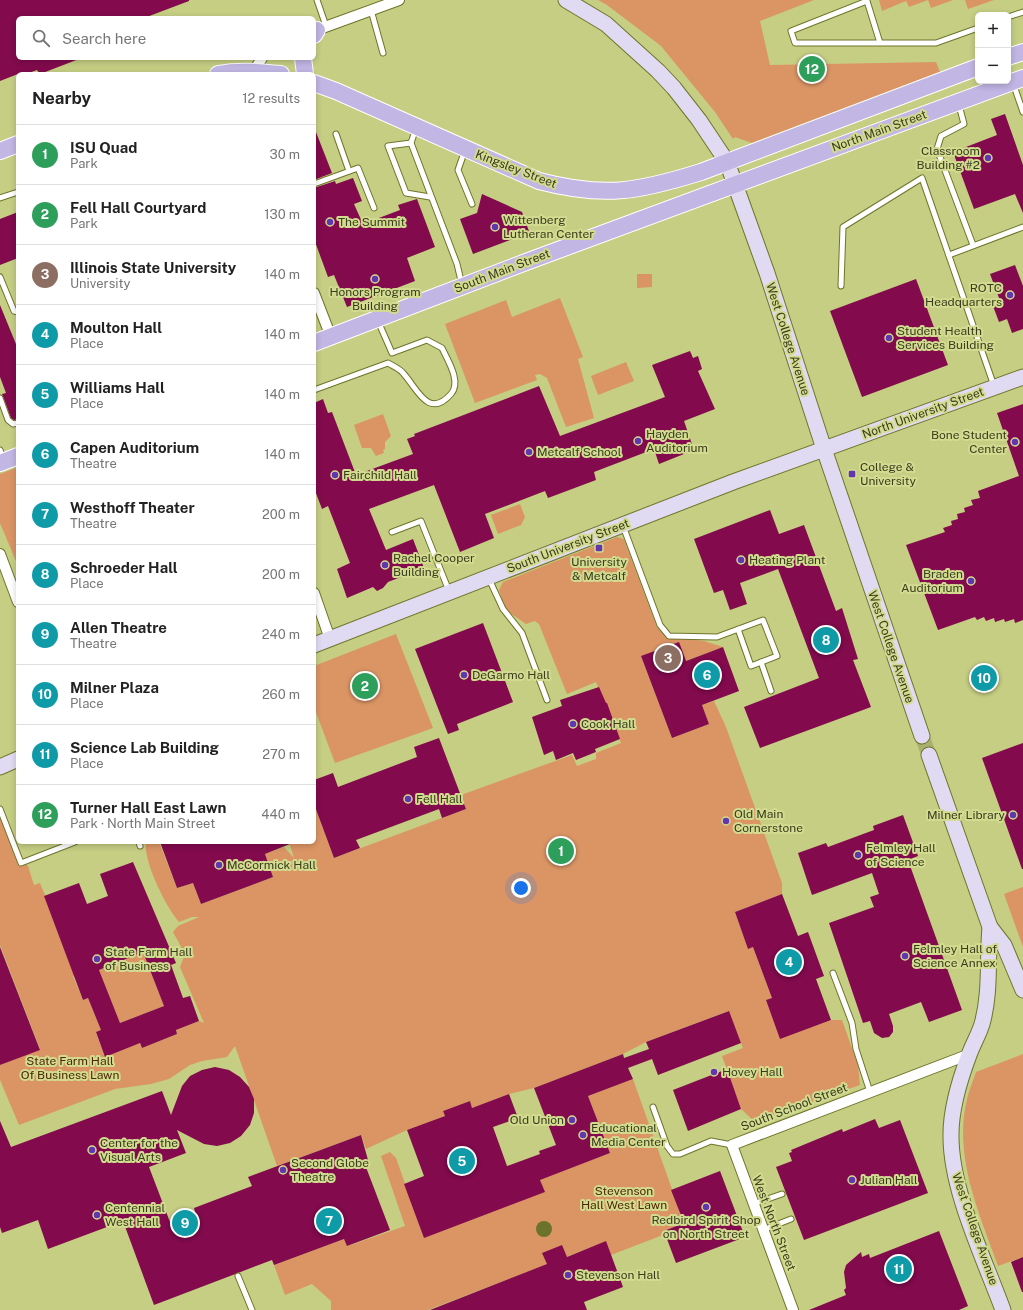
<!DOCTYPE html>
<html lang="en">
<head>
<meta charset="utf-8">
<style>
  body { margin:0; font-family:"Public Sans",sans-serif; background:#f6f6f6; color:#222 }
  .controls { position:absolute; right:12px; top:12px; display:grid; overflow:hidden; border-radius:6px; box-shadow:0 2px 6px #0003 }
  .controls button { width:36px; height:36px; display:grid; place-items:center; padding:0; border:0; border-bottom:1px solid #e0e0e0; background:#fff; color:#222; font:20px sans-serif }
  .you { position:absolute; left:521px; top:888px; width:14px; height:14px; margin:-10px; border:3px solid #fff; border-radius:50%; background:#1a73e8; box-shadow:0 0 0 6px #1a73e833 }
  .badge { display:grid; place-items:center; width:26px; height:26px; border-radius:50%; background:#6136ae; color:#fff; font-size:13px; font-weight:700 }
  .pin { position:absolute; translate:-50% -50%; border:2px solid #fff; box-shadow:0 1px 4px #0006 }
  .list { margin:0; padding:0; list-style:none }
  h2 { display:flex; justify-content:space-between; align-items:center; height:52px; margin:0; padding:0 16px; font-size:17px }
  h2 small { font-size:13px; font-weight:400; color:#767676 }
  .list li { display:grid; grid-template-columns:26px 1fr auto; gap:12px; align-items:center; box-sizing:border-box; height:60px; padding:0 16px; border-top:1px solid #e0e0e0 }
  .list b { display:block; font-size:15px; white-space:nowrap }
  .list p { margin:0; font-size:13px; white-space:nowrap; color:#767676 }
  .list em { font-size:13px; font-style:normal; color:#767676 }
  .icon { flex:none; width:22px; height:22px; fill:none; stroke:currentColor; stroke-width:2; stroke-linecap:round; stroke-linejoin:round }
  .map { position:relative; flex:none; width:1023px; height:1310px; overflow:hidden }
  .search { position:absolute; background:#fff; box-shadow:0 2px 6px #0003; left:16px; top:16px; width:300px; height:44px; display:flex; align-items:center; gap:10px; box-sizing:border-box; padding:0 14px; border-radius:6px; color:#767676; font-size:15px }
  .panel { position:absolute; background:#fff; box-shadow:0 2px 6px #0003; left:16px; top:72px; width:300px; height:772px; border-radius:6px }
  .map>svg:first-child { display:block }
  .green { fill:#db9565 }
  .water { fill:#6b722b }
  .building { fill:#820a4d; fill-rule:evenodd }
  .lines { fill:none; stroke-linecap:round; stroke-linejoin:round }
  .secondary-tunnel { stroke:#a9b16f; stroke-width:15; stroke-dasharray:15 8; stroke-linecap:butt }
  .lane-casing { stroke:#6e752a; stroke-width:7 }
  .street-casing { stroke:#6e752a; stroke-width:12 }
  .secondary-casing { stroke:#6e752a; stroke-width:17 }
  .primary-casing { stroke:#fff; stroke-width:18 }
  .lane { stroke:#fff; stroke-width:5 }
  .street { stroke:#fff; stroke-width:10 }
  .secondary { stroke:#e0dbf2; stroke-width:15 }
  .primary { stroke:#c1b6e4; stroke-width:16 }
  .poi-dot { fill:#6136ae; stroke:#d2db8f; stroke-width:1.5 }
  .labels { text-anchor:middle; stroke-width:4; stroke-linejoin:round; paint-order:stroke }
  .street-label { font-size:12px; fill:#393d1e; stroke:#d2db8f }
  .poi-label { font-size:12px; fill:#393d1e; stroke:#d2db8f; text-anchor:start }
  .park-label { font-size:12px; fill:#4e2604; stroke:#d2db8f }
</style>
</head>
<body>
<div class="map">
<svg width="1023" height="1310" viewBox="0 0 1023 1310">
  <rect width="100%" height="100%" fill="#c5ce83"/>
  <g class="green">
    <path d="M598,0h216l-54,21 10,44 166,-3 4,10 -188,71 -17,-6 -2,2 -18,-27 -54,-66 -54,-41z"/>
    <path d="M879,0h74l-22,8 -3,-8 -19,7 -3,-6 -24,10z"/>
    <path d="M965,0h29l-26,9z"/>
    <path d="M637,274h15v13l-15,1z"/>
    <path d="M560,298l23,59 -5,2 16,59 -28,9 -19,-49 -7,-4 -5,1 2,5 -62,23 -30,-79 61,-24 6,17z"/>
    <path d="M626,362l8,19 -36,14 -7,-19z"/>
    <path d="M383,414l8,22 -6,6v7l-2,1 1,3 -8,3 -5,-8h-9l-8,-23z"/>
    <path d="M18,467v99l-18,-43v-49z"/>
    <path d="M520,504l5,13 -4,8 -23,9 -7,-19z"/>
    <path d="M617,537l7,2 33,88 9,9 38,5 19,6 -37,14 -45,-5 31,82 37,-14 -7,-19 12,-4 12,26 56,156v11l-47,18 13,36 5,-1 19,51 -6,2 15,38 50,-18h11l16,45 2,20 -105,37 -14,-13 -19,-53 21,-8 -15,-37 -82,31 -23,12 -89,34 -25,6 -37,14 -2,-7 -27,10 2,5 -38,14 -41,19 -5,-14 -84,31 -42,-120 -8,11 -25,4 -12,4 -21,14 -18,5 -36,5 -96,36 -19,-45v-15l40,-16 -40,-104v-130l14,37 14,14 6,19 6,-2 37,91 -4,2 10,24 5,-2 13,32 -5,3 9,24 24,-10 9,-7 4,8 35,-14 -1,-4 23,-9 5,2 -24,-56 5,-13 -12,-22 5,-6 21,-9h-7l-13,5c-13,-15 -36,-61 -33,-80h13l18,46 16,-5 8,21 72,-27 -8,-23 19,-7 10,11 -5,-16h25v-38l20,54 132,-49 -5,-14 111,-40 5,11 19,-7v-6l25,-10 -25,-61 -29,12 -28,-70 -4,-3 -9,3 -20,-14 -7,-20 4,-8z"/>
    <path d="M396,634l37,94 -98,35 -21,-56v-41z"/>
    <path d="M1023,887v60l-19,-53z"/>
    <path d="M143,952l21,54 -44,17 -21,-53z"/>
    <path d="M1023,1054v203l-25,9c-19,-53 -45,-110 -31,-167 2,-9 6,-18 9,-27z"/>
    <path d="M633,1079l51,144 -20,8 -1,4 -52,20 -6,-13 -177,68h-97v-9l-19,-17 -27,11 -11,-30 70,-26 4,7 57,-20 -24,-70 9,-4 6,6 28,79 120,-45 -4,-13 70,-26 -22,-57z"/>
  </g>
  <circle class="water" cx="544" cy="1229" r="8"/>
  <g class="building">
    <path d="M0,0h189v1l-45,17h-126v40l61,1 -39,15 -3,-4 -11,4h-8l-18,7z"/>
    <path d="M1005,114l18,51v48l-8,-19 -41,15 -21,-57 44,-17 -6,-16z"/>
    <path d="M314,127l18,46 -18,7z"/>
    <path d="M353,178l9,23 -8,3 9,20 37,-14 -2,-5 19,-6 18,48 -28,11 8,23 -68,26 -13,-32 -6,2 -14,-38v-51l21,-7 1,3z"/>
    <path d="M482,194l40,18 8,22 -12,5 -3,-1 -42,16 -13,-35 17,-6z"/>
    <path d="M18,212v46l-18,7v-46z"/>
    <path d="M1015,265l8,21v43l-11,4 -5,-14 -8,3 -6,-16 8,-3 -11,-29z"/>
    <path d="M916,279l32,86 -86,32 -32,-86z"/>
    <path d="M0,305l18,44v70l-4,1 -3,-2 -9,-24 4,-1 -6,-16z"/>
    <path d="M690,351l3,7 5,-2 4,13 -4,2 17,38 -31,12 10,29 -35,14 -5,-15 -60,23 2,8 -48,18 -3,-7 -60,23 9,24 -34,14 -26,-67 -65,24 17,41 27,-11 11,29 -36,14 -5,6 -6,3 -4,-4 -26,11 -10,-29 13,-6 -22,-57 -6,3 -8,-21v-85l9,-4 5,14 4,-1 24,63 57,-21 -6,-15 8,-3 -1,-2 125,-48 21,50 105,-39 -13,-32z"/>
    <path d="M1023,404v216l-8,3 -1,-4 -9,3 -1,-3 -9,3 -1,-4 -8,3 -2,-4 -7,3 -2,-3 -37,13 -32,-85 39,-13 -2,-4 9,-3 -1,-4 7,-2 -1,-5 8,-2 -1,-4 9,-3 -2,-5 9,-2 -2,-7 41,-15 -22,-63z"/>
    <path d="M770,510l9,24 25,-9 32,86 6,-3 16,51 -5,1 18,47 -111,41 -16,-41 75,-29 -41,-109 -38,14 7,21 -17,6 -7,-20 -9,3 -20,-54z"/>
    <path d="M483,623l30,79 -56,22 2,6 -11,4 -33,-85z"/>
    <path d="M679,642l7,19 37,-14 16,44 -37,14 7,19 -37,14 -31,-82z"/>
    <path d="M599,687l7,16h1l13,36 -25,10 1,3 -20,8 -3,-7 -17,7 -3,-9 -9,4 -12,-38 30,-11 -2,-6z"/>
    <path d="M439,738l27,71 -24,9 -3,-9 -83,31 4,8 -26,10 -20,-54v-24l19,-7 5,14 79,-30 -3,-10z"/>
    <path d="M1023,743v126h-1l-40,-111z"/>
    <path d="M903,815l15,41 -10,4 54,150 -33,12 -8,-20 -32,12 4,12v6l-4,5 -7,1 -8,-5 -4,-12 -7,2 -34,-100 45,-16 -4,-10 9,-3 -7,-21 -60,22 -14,-42 28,-10 2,4 46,-17 -1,-4z"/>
    <path d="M160,842h135l-30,12 8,23 -72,27 -8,-21 -16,5z"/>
    <path d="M133,862l43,101 -5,2 12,33 7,-2 9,25 -23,9 1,4 -35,14 -2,-5 -35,14 -9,-25 5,-2 -13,-32 -5,2 -39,-104 35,-13 8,21 21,-8 -8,-22zM143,952l21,54 -44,17 -21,-53z"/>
    <path d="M782,894l16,42 10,-4 16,44 -8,3 15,41 -51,19 -14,-39 6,-2 -19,-51 -5,2 -13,-37z"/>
    <path d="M0,947l40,103 -40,15z"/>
    <path d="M729,1011l12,32 -83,32 -6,-16 -24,9 5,11 -45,17 22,57 -70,27 5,12 -121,46 -20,-54 20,-8 -17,-46 38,-14 -2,-5 27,-10 2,7 37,-14 9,24 -25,9 14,39 33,-12 -1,-3 17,-6 -22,-57 89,-34 1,4 25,-9 -3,-7z"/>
    <path d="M215,1067l14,3 11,7 9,10 5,12v14l-4,12 -9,11 -11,7 -13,3 -13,-2 -27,-14 9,23 -37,14 21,55 25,-10 -1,-4 58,-22 -4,-9 113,-42 7,25 -4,2 26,68 -43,16 -3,-7 -70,26 -2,-5 -118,45 -31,-84 -75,28 -10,-29 -36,13 -2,-6v-106l11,26 151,-56 9,24 11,-29 8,-10 12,-6z"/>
    <path d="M727,1069l14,40 -53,22 -15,-41z"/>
    <path d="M875,1119l4,9 21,-8 28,73 -124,47 -28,-73 16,-6 -3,-8 3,-1 -1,-2 51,-21 1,3z"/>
    <path d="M720,1171l25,66 -69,26 -12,-32 20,-8 -13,-33z"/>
    <path d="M939,1231l29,75 -9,4h-150l37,-15 -2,-5 2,-2 -2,-16 2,-7 15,-13 1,5 7,-3 1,4z"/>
    <path d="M606,1241l17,46 -39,15 3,8h-157l117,-46 -5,-11 20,-8 5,12z"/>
    <path d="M1023,1257v35h-1l-11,-30z"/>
  </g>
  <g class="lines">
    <path class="secondary-tunnel" d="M922,736l7,19"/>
    <g class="lane-casing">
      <g id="lane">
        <path d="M317,0l9,26"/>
        <path d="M371,10l12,43"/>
        <path d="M1008,17l15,-5"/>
        <path d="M880,43l-13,-42 -76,30 4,12h141l42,-15"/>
        <path d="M1013,83l10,29"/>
        <path d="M959,105l5,19 -23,12 -4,13 36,96"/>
        <path d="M416,128l-5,15 46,121 5,21"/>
        <path d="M336,134l13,37"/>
        <path d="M411,143l-23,3 18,47 24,4"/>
        <path d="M465,150l-7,20 14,34"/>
        <path d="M314,184l44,-16 16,40"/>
        <path d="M0,198l18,-6"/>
        <path d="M949,255l74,-28"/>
        <path d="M0,277l14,34 4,1"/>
        <path d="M841,286l2,-59 79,-49 72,208"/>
        <path d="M314,390l74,-27c5,3 12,6 15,10 14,15 25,47 48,21 11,-12 -4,-35 -9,-46l-15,-8 -35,13 -14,-32"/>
        <path d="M0,398l8,22 5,4 5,-1"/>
        <path d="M0,450l4,10"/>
        <path d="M623,526l37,99 9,11 48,1 46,-17 14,36 -26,10 -13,-37"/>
        <path d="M392,532l29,-11 28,70"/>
        <path d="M489,579l14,30 19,24 25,67"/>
        <path d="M761,662l10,29"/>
        <path d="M0,809l21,54 54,-21"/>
        <path d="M139,842l1,4"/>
        <path d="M833,973l19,50 4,26 14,43"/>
        <path d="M653,1107l14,39 6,8h7l31,-13 21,4"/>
        <path d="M753,1204l29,-10"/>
        <path d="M763,1230l28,-11"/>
        <path d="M238,1276l14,34"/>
      </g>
    </g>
    <g class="street-casing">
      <g id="street">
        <path d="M314,31l85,-31"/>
        <path d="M252,74l10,-16"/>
        <path d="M314,293l17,44"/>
        <path d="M0,554l18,48"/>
        <path d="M314,593l16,46"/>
        <path d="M793,1310l-61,-165 238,-91"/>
      </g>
    </g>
    <g class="secondary-casing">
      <g id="secondary">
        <path d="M566,0l40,24 52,47 16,17 25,32 28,42 40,111 57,176 98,287"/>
        <path d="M314,645l419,-163 290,-105"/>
        <path d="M929,755l61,172c-3,33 1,65 -8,97 -3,10 -9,20 -13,31 -9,24 -18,52 -18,79 -1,55 33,124 52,176"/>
        <path d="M0,767l18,-8"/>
        <path d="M990,927l14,18 19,45"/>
      </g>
    </g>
    <g class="primary-casing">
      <g id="primary">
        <path d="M314,35l3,-5"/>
        <path d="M1008,57l15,-5"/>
        <path d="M303,58l2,16"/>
        <path d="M218,74c21,-4 42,-2 63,0"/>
        <path d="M314,83l22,8 203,90c65,17 98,11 162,-9l277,-105"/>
        <path d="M0,151l18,-7"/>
        <path d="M314,343l212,-81 497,-184"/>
        <path d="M0,463l18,-7"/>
      </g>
    </g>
    <use href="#lane" class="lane"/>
    <use href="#street" class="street"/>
    <use href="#secondary" class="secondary"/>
    <use href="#primary" class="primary"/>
  </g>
  <g class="poi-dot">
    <circle cx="988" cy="158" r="4"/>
    <circle cx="330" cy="222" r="4"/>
    <circle cx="495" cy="227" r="4"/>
    <circle cx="375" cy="279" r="4"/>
    <circle cx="1010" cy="295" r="4"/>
    <circle cx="889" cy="338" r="4"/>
    <circle cx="638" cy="441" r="4"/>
    <circle cx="1015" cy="442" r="4"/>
    <circle cx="529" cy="452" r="4"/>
    <rect x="848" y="470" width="8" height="8" rx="2"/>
    <circle cx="335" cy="475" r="4"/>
    <rect x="595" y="544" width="8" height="8" rx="2"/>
    <circle cx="741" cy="560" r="4"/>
    <circle cx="385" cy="565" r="4"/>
    <circle cx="971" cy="581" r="4"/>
    <circle cx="464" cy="675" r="4"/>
    <circle cx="573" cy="724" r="4"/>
    <circle cx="408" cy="799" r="4"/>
    <circle cx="1013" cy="815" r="4"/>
    <circle cx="726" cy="821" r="4"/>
    <circle cx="858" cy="855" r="4"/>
    <circle cx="219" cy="865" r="4"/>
    <circle cx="905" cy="956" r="4"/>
    <circle cx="97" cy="959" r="4"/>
    <circle cx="714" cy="1072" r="4"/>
    <circle cx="572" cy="1120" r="4"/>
    <circle cx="583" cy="1135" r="4"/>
    <circle cx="92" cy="1150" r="4"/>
    <circle cx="283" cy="1170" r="4"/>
    <circle cx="852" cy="1180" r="4"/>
    <circle cx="706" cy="1207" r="4"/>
    <circle cx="97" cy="1215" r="4"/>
    <circle cx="568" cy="1275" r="4"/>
  </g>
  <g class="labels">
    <g class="street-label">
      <text transform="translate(879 131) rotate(-20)" y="4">North Main Street</text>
      <text transform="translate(516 169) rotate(21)" y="4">Kingsley Street</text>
      <text transform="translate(502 271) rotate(-21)" y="4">South Main Street</text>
      <text transform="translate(788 339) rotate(72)" y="4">West College Avenue</text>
      <text transform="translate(923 413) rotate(-20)" y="4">North University Street</text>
      <text transform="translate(568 546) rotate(-21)" y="4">South University Street</text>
      <text transform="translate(891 647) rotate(71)" y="4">West College Avenue</text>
      <text transform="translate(794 1107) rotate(-21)" y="4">South School Street</text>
      <text transform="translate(774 1223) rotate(69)" y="4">West North Street</text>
      <text transform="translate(975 1229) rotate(71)" y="4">West College Avenue</text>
    </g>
    <g class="poi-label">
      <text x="980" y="155" text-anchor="end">Classroom<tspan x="980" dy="14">Building #2</tspan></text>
      <text x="503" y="224">Wittenberg<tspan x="503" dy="14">Lutheran Center</tspan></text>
      <text x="338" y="226">The Summit</text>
      <text x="1002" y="292" text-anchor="end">ROTC<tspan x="1002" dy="14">Headquarters</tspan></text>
      <text x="375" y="296" text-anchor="middle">Honors Program<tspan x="375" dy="14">Building</tspan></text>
      <text x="897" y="335">Student Health<tspan x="897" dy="14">Services Building</tspan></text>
      <text x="646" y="438">Hayden<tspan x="646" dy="14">Auditorium</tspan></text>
      <text x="1007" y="439" text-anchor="end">Bone Student<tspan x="1007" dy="14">Center</tspan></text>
      <text x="537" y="456">Metcalf School</text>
      <text x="860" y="471">College &amp;<tspan x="860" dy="14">University</tspan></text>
      <text x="343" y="479">Fairchild Hall</text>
      <text x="393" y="562">Rachel Cooper<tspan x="393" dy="14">Building</tspan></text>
      <text x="749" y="564">Heating Plant</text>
      <text x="599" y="566" text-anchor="middle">University<tspan x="599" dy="14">&amp; Metcalf</tspan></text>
      <text x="963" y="578" text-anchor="end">Braden<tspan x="963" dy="14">Auditorium</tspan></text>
      <text x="472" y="679">DeGarmo Hall</text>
      <text x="581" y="728">Cook Hall</text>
      <text x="416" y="803">Fell Hall</text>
      <text x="734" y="818">Old Main<tspan x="734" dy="14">Cornerstone</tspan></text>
      <text x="1005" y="819" text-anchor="end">Milner Library</text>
      <text x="866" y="852">Felmley Hall<tspan x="866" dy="14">of Science</tspan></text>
      <text x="227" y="869">McCormick Hall</text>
      <text x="913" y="953">Felmley Hall of<tspan x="913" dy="14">Science Annex</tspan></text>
      <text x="105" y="956">State Farm Hall<tspan x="105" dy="14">of Business</tspan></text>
      <text x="722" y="1076">Hovey Hall</text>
      <text x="564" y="1124" text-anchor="end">Old Union</text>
      <text x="591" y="1132">Educational<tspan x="591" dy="14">Media Center</tspan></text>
      <text x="100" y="1147">Center for the<tspan x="100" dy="14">Visual Arts</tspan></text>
      <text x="291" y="1167">Second Globe<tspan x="291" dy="14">Theatre</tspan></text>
      <text x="860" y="1184">Julian Hall</text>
      <text x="105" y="1212">Centennial<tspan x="105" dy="14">West Hall</tspan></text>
      <text x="706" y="1224" text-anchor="middle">Redbird Spirit Shop<tspan x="706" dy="14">on North Street</tspan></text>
      <text x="576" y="1279">Stevenson Hall</text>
    </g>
    <g class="park-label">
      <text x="70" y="1065">State Farm Hall<tspan x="70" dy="14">Of Business Lawn</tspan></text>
      <text x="624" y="1195">Stevenson<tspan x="624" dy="14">Hall West Lawn</tspan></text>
    </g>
  </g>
</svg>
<div class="controls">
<button>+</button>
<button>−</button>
</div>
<div class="you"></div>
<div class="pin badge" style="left:561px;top:851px;background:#2e9e5b">1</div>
<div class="pin badge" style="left:365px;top:686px;background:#2e9e5b">2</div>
<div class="pin badge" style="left:668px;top:658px;background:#8d6e63">3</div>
<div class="pin badge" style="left:789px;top:962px;background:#0f9aa8">4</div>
<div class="pin badge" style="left:462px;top:1161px;background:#0f9aa8">5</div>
<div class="pin badge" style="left:707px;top:675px;background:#0f9aa8">6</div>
<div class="pin badge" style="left:329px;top:1221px;background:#0f9aa8">7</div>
<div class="pin badge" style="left:826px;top:640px;background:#0f9aa8">8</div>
<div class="pin badge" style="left:185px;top:1223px;background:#0f9aa8">9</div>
<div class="pin badge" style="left:984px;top:678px;background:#0f9aa8">10</div>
<div class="pin badge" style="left:899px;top:1269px;background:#0f9aa8">11</div>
<div class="pin badge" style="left:812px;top:69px;background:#2e9e5b">12</div>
<div class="search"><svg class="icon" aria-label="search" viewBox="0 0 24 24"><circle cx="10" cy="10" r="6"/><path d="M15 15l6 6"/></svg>Search here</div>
<section class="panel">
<h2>Nearby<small>12 results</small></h2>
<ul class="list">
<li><span class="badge" style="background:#2e9e5b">1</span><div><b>ISU Quad</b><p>Park</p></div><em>30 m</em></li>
<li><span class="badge" style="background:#2e9e5b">2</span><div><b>Fell Hall Courtyard</b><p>Park</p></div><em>130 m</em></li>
<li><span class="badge" style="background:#8d6e63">3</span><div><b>Illinois State University</b><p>University</p></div><em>140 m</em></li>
<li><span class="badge" style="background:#0f9aa8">4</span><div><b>Moulton Hall</b><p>Place</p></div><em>140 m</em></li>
<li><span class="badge" style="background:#0f9aa8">5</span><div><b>Williams Hall</b><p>Place</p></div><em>140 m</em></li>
<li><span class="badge" style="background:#0f9aa8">6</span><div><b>Capen Auditorium</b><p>Theatre</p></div><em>140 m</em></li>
<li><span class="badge" style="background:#0f9aa8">7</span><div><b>Westhoff Theater</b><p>Theatre</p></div><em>200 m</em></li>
<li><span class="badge" style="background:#0f9aa8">8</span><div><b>Schroeder Hall</b><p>Place</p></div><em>200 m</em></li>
<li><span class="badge" style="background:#0f9aa8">9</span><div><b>Allen Theatre</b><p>Theatre</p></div><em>240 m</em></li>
<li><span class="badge" style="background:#0f9aa8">10</span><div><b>Milner Plaza</b><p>Place</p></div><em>260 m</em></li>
<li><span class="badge" style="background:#0f9aa8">11</span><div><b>Science Lab Building</b><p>Place</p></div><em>270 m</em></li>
<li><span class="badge" style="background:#2e9e5b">12</span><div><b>Turner Hall East Lawn</b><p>Park · North Main Street</p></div><em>440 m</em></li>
</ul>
</section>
</div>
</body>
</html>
